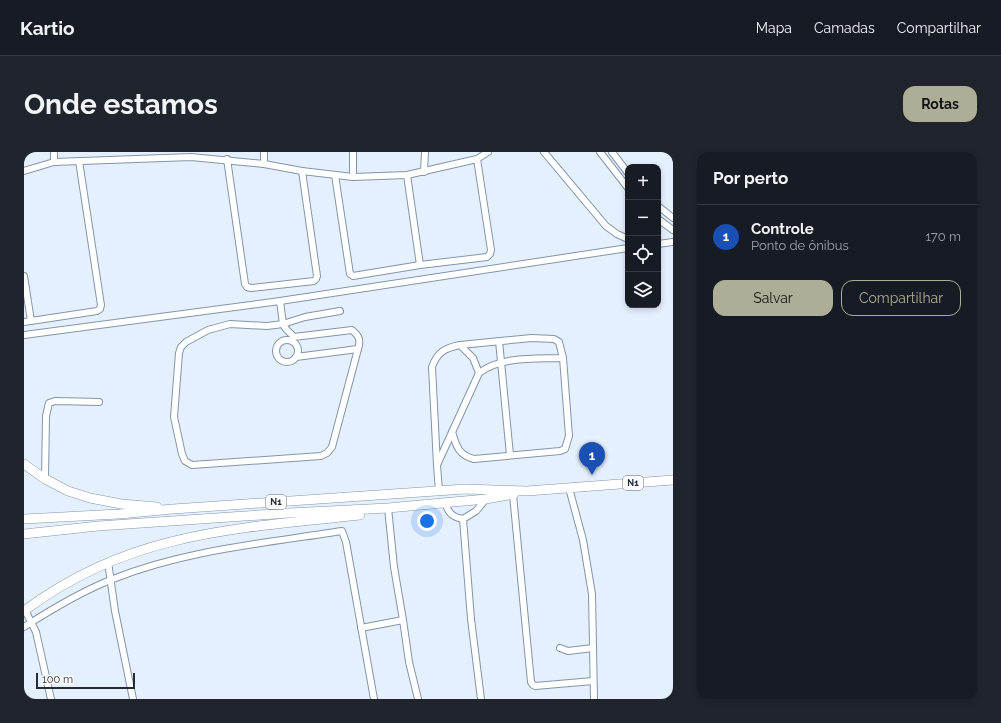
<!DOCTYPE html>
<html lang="pt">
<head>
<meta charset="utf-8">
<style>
  body { margin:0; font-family:Raleway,sans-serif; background:#20242c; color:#f1f3f6 }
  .controls { position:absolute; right:12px; top:12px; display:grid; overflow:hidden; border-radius:8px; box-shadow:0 2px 6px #0003 }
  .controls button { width:36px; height:36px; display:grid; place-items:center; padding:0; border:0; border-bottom:1px solid #363941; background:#171b24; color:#f1f3f6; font:20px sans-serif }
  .scale { position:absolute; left:12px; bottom:10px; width:99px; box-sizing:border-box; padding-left:4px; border:2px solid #252c35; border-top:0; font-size:11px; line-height:14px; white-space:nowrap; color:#252c35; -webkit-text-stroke:3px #fcfcfc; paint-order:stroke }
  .you { position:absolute; left:403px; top:369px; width:14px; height:14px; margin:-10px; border:3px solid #fff; border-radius:50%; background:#1a73e8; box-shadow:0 0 0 6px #1a73e833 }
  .badge { display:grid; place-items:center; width:26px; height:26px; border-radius:50%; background:#aead98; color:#fff; font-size:13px; font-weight:700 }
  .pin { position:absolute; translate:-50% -33px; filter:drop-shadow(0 1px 2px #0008) }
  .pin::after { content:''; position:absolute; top:21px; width:14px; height:12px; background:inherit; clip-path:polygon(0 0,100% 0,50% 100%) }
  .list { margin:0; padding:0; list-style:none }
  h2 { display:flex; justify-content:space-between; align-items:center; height:52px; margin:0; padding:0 16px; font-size:17px }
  h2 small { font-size:13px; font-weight:400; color:#9ea1a6 }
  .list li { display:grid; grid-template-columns:26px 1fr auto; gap:12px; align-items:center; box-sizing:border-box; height:64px; padding:0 16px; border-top:1px solid #363941 }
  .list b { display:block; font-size:15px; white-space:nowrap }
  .list p { margin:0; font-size:13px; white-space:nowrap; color:#9ea1a6 }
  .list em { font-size:13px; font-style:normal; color:#9ea1a6 }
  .actions { display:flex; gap:8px; padding:12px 16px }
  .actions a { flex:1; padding:9px 0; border:1px solid #aead98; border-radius:12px; text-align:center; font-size:14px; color:#aead98 }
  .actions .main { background:#aead98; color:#111 }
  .icon { flex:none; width:22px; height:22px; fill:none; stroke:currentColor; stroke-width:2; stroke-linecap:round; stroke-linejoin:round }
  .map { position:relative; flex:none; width:649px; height:547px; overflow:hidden; border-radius:12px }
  header { display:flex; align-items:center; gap:24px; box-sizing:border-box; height:56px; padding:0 20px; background:#171b24; border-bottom:1px solid #363941 }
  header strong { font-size:19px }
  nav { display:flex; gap:22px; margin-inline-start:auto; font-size:14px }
  .intro { display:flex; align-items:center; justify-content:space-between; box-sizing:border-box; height:96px; padding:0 24px }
  h1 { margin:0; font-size:28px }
  .button { padding:10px 18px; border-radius:12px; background:#aead98; color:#111; font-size:14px; font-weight:700 }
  main { display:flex; gap:24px; padding:0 24px }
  aside { flex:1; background:#171b24; border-radius:12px; box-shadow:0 2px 6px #0003 }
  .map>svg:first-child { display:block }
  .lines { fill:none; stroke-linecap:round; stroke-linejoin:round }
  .minor-casing { stroke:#8394a9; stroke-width:8 }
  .highway-casing { stroke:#8394a9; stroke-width:10 }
  .minor { stroke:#fff; stroke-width:6 }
  .highway { stroke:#fff; stroke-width:9 }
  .labels { text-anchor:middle; stroke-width:3; stroke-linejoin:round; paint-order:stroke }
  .shield { fill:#fcfcfc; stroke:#666a71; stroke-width:1 }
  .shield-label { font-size:9px; font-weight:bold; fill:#252c35 }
</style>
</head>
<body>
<header>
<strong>Kartio</strong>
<nav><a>Mapa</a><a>Camadas</a><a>Compartilhar</a></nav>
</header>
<div class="intro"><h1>Onde estamos</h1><a class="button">Rotas</a></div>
<main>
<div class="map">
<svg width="649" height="547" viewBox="0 0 649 547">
  <rect width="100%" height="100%" fill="#e5f0ff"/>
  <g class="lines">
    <g class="minor-casing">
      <g id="minor">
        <path d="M520,0l62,74 11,8 11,5"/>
        <path d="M576,0l28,36"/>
        <path d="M588,0l16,21"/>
        <path d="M203,7l18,125 2,3 4,1 63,-7 2,-2 1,-3 -15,-105"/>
        <path d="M30,10v-10"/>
        <path d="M240,12v-12"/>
        <path d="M0,19l30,-9 137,-5 73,7 38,7 51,6 54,-2 70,-16 11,-7"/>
        <path d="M400,20l1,-20"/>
        <path d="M311,23l15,99 3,2 67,-11 67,-8 3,-3 1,-4 -14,-91"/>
        <path d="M383,23l13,90"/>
        <path d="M329,25v-25"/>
        <path d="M634,54l15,12"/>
        <path d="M634,67l15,11"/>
        <path d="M634,92l15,-2"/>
        <path d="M0,124l7,45"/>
        <path d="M256,149l3,23 -16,2 -37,-2 -22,6 -22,12 -5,5 -2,6 -5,64 8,37 3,7 7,4 129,-9 6,-3 5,-6 26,-98c3,-9 1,-13 -6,-19l-58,7 -8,-8 -3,-5 22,-7 35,-6"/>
        <path d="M0,170l73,-11 3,-2 1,-4 -22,-144"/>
        <path d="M0,183l256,-34 348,-53"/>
        <circle cx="263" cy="199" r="11"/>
        <path d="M475,189l11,114"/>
        <path d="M272,205l62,-8"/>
        <path d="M455,221c21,-17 58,-14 84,-15"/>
        <path d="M428,280c4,13 6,23 22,27l86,-8 5,-2 4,-13 -6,-78 -4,-16 -5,-3 -22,-1 -72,7"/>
        <path d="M413,313l-5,-98c5,-14 12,-19 28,-22l13,13 6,15 -42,92 2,26"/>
        <path d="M21,327l1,-63 3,-13 6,-2 44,1"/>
        <path d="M545,336l14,52 9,54 2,105"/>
        <path d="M489,343l18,187 2,3 2,1 58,-5"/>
        <path d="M421,350c3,11 7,15 18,17l13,-8 10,-12"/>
        <path d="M439,367l8,100 10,80"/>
        <path d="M84,410l7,49 18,88"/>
        <path d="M1,458l11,22 15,67"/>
        <path d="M379,468l6,42 9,37"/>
        <path d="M0,475c28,-18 58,-36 89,-48 73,-29 153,-36 229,-48l4,11 28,157"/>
        <path d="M337,476l42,-8 -9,-53 -6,-59"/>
        <path d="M536,496l8,3 25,-3"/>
      </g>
    </g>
    <g class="highway-casing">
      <g id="highway">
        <path d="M0,312l21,15 23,12 22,7 31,6 36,3"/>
        <path d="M0,367l95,-5 54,-5 292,-20 62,2 146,-11"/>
        <path d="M0,382l74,-8 191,-13 99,-5 98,-9 28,-5"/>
        <path d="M0,459c44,-33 96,-57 150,-70 61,-15 124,-19 186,-26"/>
      </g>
    </g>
    <use href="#minor" class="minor"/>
    <use href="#highway" class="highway"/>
  </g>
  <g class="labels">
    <g class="shield">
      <rect x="599" y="324" width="20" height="14" rx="3"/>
      <rect x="242" y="343" width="20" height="14" rx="3"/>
    </g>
    <g class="shield-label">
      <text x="609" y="334">N1</text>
      <text x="252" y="353">N1</text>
    </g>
  </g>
</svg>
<div class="controls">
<button>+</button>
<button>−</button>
<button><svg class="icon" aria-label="locate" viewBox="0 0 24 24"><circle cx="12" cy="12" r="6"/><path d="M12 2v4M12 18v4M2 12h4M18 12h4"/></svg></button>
<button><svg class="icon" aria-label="layers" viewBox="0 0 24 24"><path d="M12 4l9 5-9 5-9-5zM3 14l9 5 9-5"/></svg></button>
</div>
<div class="scale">100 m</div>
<div class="you"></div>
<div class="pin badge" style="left:568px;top:323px;background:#1a4fb4">1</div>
</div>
<aside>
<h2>Por perto<small></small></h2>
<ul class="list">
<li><span class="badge" style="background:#1a4fb4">1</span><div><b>Controle</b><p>Ponto de ônibus</p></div><em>170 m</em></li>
</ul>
<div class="actions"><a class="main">Salvar</a><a>Compartilhar</a></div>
</aside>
</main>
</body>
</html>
